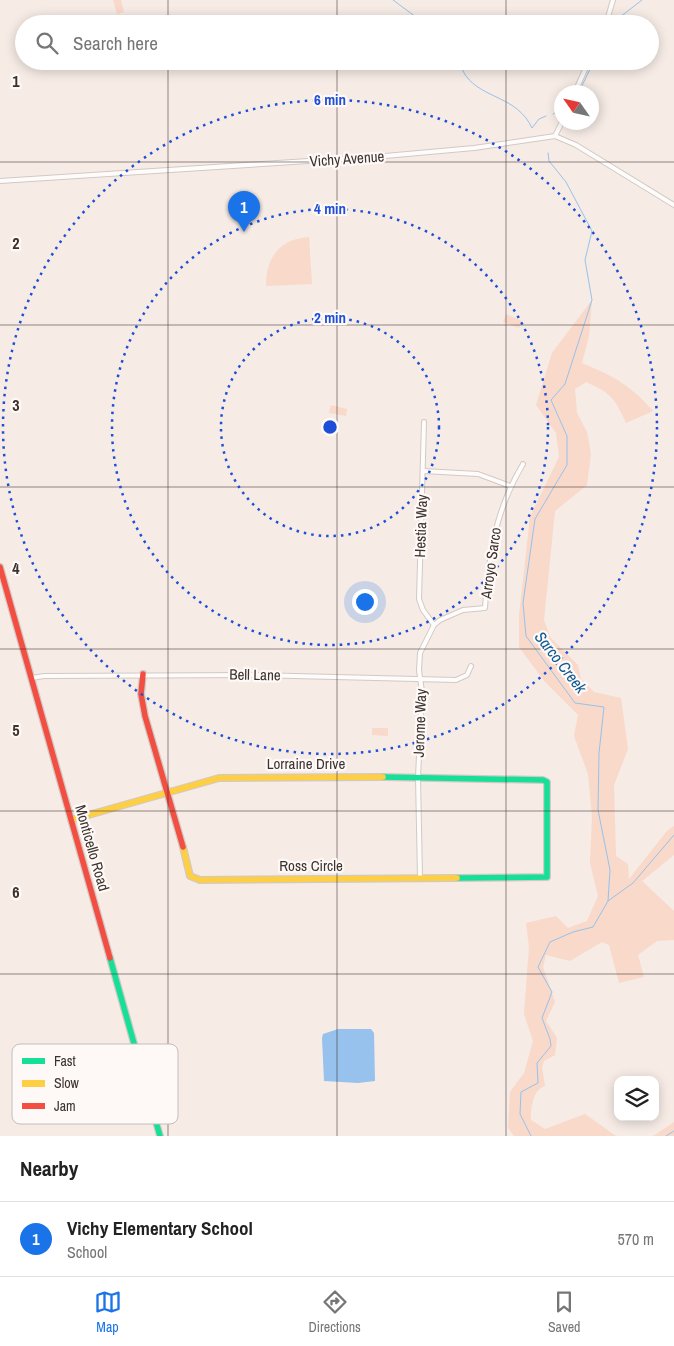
<!DOCTYPE html>
<html lang="en">
<head>
<meta charset="utf-8">
<style>
  body { margin:0; font-family:"Archivo Narrow",sans-serif; background:#f2f2f2; color:#222 }
  .controls { position:absolute; right:15px; bottom:15px; display:grid; overflow:hidden; border-radius:10px; box-shadow:0 2px 12px #0003 }
  .controls button { width:45px; height:45px; display:grid; place-items:center; padding:0; border:0; border-bottom:1px solid #e0e0e0; background:#fff; color:#222; font:25px sans-serif }
  .compass { position:absolute; left:554px; top:85px; width:45px; height:45px; border-radius:50%; background:#fff; box-shadow:0 2px 12px #0003; rotate:304deg }
  .you { position:absolute; left:364px; top:601px; width:18px; height:18px; margin:-12px; border:4px solid #fff; border-radius:50%; background:#1a73e8; box-shadow:0 0 0 8px #1a73e833 }
  .badge { display:grid; place-items:center; width:32px; height:32px; border-radius:50%; background:#1a73e8; color:#fff; font-size:16px; font-weight:700 }
  .pin { position:absolute; translate:-50% -41px; filter:drop-shadow(0 1px 2px #0008) }
  .pin::after { content:''; position:absolute; top:26px; width:18px; height:15px; background:inherit; clip-path:polygon(0 0,100% 0,50% 100%) }
  .list { margin:0; padding:0; list-style:none }
  h2 { display:flex; justify-content:space-between; align-items:center; height:65px; margin:0; padding:0 20px; font-size:21px }
  h2 small { font-size:16px; font-weight:400; color:#767676 }
  .list li { display:grid; grid-template-columns:32px 1fr auto; gap:15px; align-items:center; box-sizing:border-box; height:75px; padding:0 20px; border-top:1px solid #e0e0e0 }
  .list b { display:block; font-size:19px; white-space:nowrap }
  .list p { margin:0; font-size:16px; white-space:nowrap; color:#767676 }
  .list em { font-size:16px; font-style:normal; color:#767676 }
  .icon { flex:none; width:28px; height:28px; fill:none; stroke:currentColor; stroke-width:2; stroke-linecap:round; stroke-linejoin:round }
  .map { position:relative; flex:none; width:674px; height:1136px; overflow:hidden }
  .search { position:absolute; background:#fff; box-shadow:0 2px 12px #0003; left:15px; right:15px; top:15px; height:55px; display:flex; align-items:center; gap:12px; box-sizing:border-box; padding:0 18px; border-radius:28px; color:#767676; font-size:19px }
  .sheet { height:140px; background:#fff }
  nav { display:flex; justify-content:space-around; align-items:center; box-sizing:border-box; height:70px; border-top:1px solid #e0e0e0; background:#fff; font-size:14px; color:#767676 }
  nav a { display:grid; justify-items:center; gap:2px }
  nav .on { color:#1a73e8 }
  .map>svg:first-child { display:block }
  .green { fill:#f8d9ca }
  .water { fill:#96c2ed }
  .lines { fill:none; stroke-linecap:round; stroke-linejoin:round }
  .stream { stroke:#96c2ed; stroke-width:1 }
  .street-casing { stroke:#d3c9c4; stroke-width:6 }
  .fast-casing { stroke:#d3c9c4; stroke-width:8 }
  .slow-casing { stroke:#d3c9c4; stroke-width:8 }
  .jam-casing { stroke:#d3c9c4; stroke-width:8 }
  .street { stroke:#fefcfb; stroke-width:4 }
  .fast { stroke:#16e098; stroke-width:5.5 }
  .slow { stroke:#ffcf43; stroke-width:5.5 }
  .jam { stroke:#f24e42; stroke-width:5.5 }
  .grid { fill:none; stroke:#3c322e; stroke-width:1; stroke-opacity:0.55 }
  .ring { fill:none; stroke:#1d4ed8; stroke-width:2.5; stroke-dasharray:2.5 5 }
  .labels { text-anchor:middle; stroke-width:4.5; stroke-linejoin:round; paint-order:stroke }
  .street-label { font-size:15px; fill:#3c322e; stroke:#fef9f7 }
  .water-label { font-size:16px; font-style:italic; fill:#0d5b94; stroke:#fef9f7 }
  .key { fill:#fef9f7; stroke:#c4bdbb; stroke-width:1 }
  .key-label { font-size:14px; fill:#3c322e }
  .grid-label { font-size:16px; text-anchor:middle; font-weight:bold; fill:#3c322e; stroke:#fef9f7; stroke-width:4.5; stroke-linejoin:round; paint-order:stroke }
  .centre { fill:#1d4ed8; stroke:#fef9f7; stroke-width:2.5 }
  .ring-label { font-size:15px; text-anchor:middle; font-weight:bold; fill:#1d4ed8; stroke:#fef9f7; stroke-width:4.5; stroke-linejoin:round; paint-order:stroke }
</style>
</head>
<body>
<div class="map">
<svg width="674" height="1136" viewBox="0 0 674 1136">
  <rect width="100%" height="100%" fill="#f6ebe5"/>
  <g class="green">
    <path d="M113,0h8l3,12 -7,2z"/>
    <path d="M309,237l3,47 -46,2c0,-28 13,-47 43,-49z"/>
    <path d="M592,300l-3,36 -7,27c33,14 47,21 71,48l-27,12c-11,-25 -15,-30 -40,-41l-11,7 2,24 10,19 4,22 -4,31 -32,26 -11,109 6,17 28,28 3,14 13,13 27,6 7,51 -14,36 2,71 12,8 1,15 38,-48 7,-5v29l-32,26 32,30v29l-17,1 -19,14 6,22 -25,6 -10,-38 -7,-3 -32,19 -24,-6 -3,12 12,35 -9,19 11,17 -2,17 -11,6 -2,6 3,19c-13,4 -14,23 -14,34l14,9 40,-15 31,22h-102l-6,-8 2,-36 14,-19 9,-32 -9,-27 5,-67 -3,-24 30,-7 12,12 19,-7 11,-25 -8,-33 2,-46 -4,-43 -14,-38 4,-21 -33,-33 -26,-35v-32l11,-98 29,-60 -3,-24 -20,-28 16,-52z"/>
    <path d="M506,314l16,7 -3,7 -16,-6z"/>
    <path d="M331,405l16,4 -1,7 -17,-3z"/>
    <path d="M372,728h16v8l-16,-1z"/>
    <path d="M674,1122v14h-21z"/>
  </g>
  <path class="water" d="M338,1029h33l3,4 1,48 -17,2 -34,-2 -2,-43 1,-4z"/>
  <g class="lines">
    <g class="stream">
      <path d="M393,0l23,17 3,7"/>
      <path d="M615,24l5,-7 22,-17"/>
      <path d="M459,61c2,5 4,11 7,15 17,23 51,20 66,52l7,-9 7,-3"/>
      <path d="M579,92l15,-31"/>
      <path d="M553,114l9,-5"/>
      <path d="M608,901l25,-18 41,-48"/>
      <path d="M531,1136l-11,-22 1,-22 17,-9 -1,-20 14,-17 -1,-7 -8,-21 10,-26 -14,-25 12,-25 23,-10 20,-5 15,-26 2,-31 -12,-60 1,-57 5,-46 -29,-4 -49,-67 -3,-33 12,-84 32,-54v-29l-16,-36 14,-16 27,-84 -7,-40 7,-29 -26,-49 -17,-21 -1,-8"/>
      <path d="M666,1136l8,-5"/>
    </g>
    <g class="street-casing">
      <g id="street">
        <path d="M606,24l7,-24"/>
        <path d="M575,92l14,-31"/>
        <path d="M555,136l7,-14"/>
        <path d="M0,181l385,-25 89,-8 81,-12 21,9 98,60"/>
        <path d="M424,422l-5,177 4,11 11,15"/>
        <path d="M423,471l55,3 32,12"/>
        <path d="M32,678l12,-2 210,-1 202,5 11,-5 4,-9"/>
        <path d="M420,878l-2,-101 4,-85 -3,-22 1,-17 14,-28 6,-5 23,-10 22,-2c3,-52 11,-99 38,-144"/>
      </g>
    </g>
    <g class="fast-casing">
      <g id="fast">
        <path d="M383,777l160,3 4,2v95l-90,1"/>
        <path d="M110,958l50,178"/>
      </g>
    </g>
    <g class="slow-casing">
      <g id="slow">
        <path d="M71,820l148,-42 164,-1"/>
        <path d="M183,847l7,29 10,4 257,-2"/>
      </g>
    </g>
    <g class="jam-casing">
      <g id="jam">
        <path d="M0,567l110,391"/>
        <path d="M143,674l-2,20 4,22 38,131"/>
      </g>
    </g>
    <use href="#street" class="street"/>
    <use href="#fast" class="fast"/>
    <use href="#slow" class="slow"/>
    <use href="#jam" class="jam"/>
  </g>
  <path class="grid" d="M168,0v24M337,0v24M506,0v24M168,61v1075M337,61v1075M506,61v1075M0,162h674M0,325h674M0,487h674M0,649h674M0,811h674M0,974h674"/>
  <g class="ring">
    <circle cx="330" cy="427" r="109"/>
    <circle cx="330" cy="427" r="218"/>
    <circle cx="330" cy="427" r="327"/>
  </g>
  <g class="labels">
    <g class="street-label">
      <text transform="translate(347 159) rotate(-4)" y="5">Vichy Avenue</text>
      <text transform="translate(421 526) rotate(-88)" y="5">Hestia Way</text>
      <text transform="translate(491 563) rotate(-82)" y="5">Arroyo Sarco</text>
      <text transform="translate(255 675) rotate(1)" y="5">Bell Lane</text>
      <text transform="translate(420 723) rotate(-88)" y="5">Jerome Way</text>
      <text x="306" y="769">Lorraine Drive</text>
      <text transform="translate(92 848) rotate(74)" y="5">Monticello Road</text>
      <text x="311" y="871">Ross Circle</text>
    </g>
    <g class="water-label">
      <text transform="translate(561 662) rotate(52)" y="6">Sarco Creek</text>
    </g>
  </g>
  <rect x="12" y="1044" width="166" height="80" rx="8" class="key"/>
  <rect x="22" y="1058" width="23" height="6" fill="#16e098"/>
  <rect x="22" y="1080" width="23" height="7" fill="#ffcf43"/>
  <rect x="22" y="1103" width="23" height="6" fill="#f24e42"/>
  <g class="key-label">
    <text x="54" y="1066">Fast</text>
    <text x="54" y="1088">Slow</text>
    <text x="54" y="1111">Jam</text>
  </g>
  <g class="grid-label">
    <text x="16" y="87">1</text>
    <text x="16" y="249">2</text>
    <text x="16" y="411">3</text>
    <text x="16" y="574">4</text>
    <text x="16" y="736">5</text>
    <text x="16" y="898">6</text>
  </g>
  <circle cx="330" cy="427" r="8" class="centre"/>
  <g class="ring-label">
    <text x="330" y="105">6 min</text>
    <text x="330" y="214">4 min</text>
    <text x="330" y="323">2 min</text>
  </g>
</svg>
<div class="controls">
<button><svg class="icon" aria-label="layers" viewBox="0 0 24 24"><path d="M12 4l9 5-9 5-9-5zM3 14l9 5 9-5"/></svg></button>
</div>
<svg class="compass" viewBox="-18 -18 36 36"><path d="M0-13l5 13h-10z" fill="#e53935"/><path d="M0 13l5-13h-10z" fill="#767676"/></svg>
<div class="you"></div>
<div class="pin badge" style="left:244px;top:232px">1</div>
<div class="search"><svg class="icon" aria-label="search" viewBox="0 0 24 24"><circle cx="10" cy="10" r="6"/><path d="M15 15l6 6"/></svg>Search here</div>
</div>
<section class="sheet">
<h2>Nearby<small></small></h2>
<ul class="list">
<li><span class="badge">1</span><div><b>Vichy Elementary School</b><p>School</p></div><em>570 m</em></li>
</ul>
</section>
<nav>
<a class="on"><svg class="icon" aria-label="map" viewBox="0 0 24 24"><path d="M3 6l6-2 6 2 6-2v14l-6 2-6-2-6 2zM9 4v14M15 6v14"/></svg>Map</a>
<a><svg class="icon" aria-label="directions" viewBox="0 0 24 24"><path d="M12 3l9 9-9 9-9-9zM9 14v-3h6M13 9l2 2-2 2"/></svg>Directions</a>
<a><svg class="icon" aria-label="saved" viewBox="0 0 24 24"><path d="M7 4h10v16l-5-4-5 4z"/></svg>Saved</a>
</nav>
</body>
</html>
